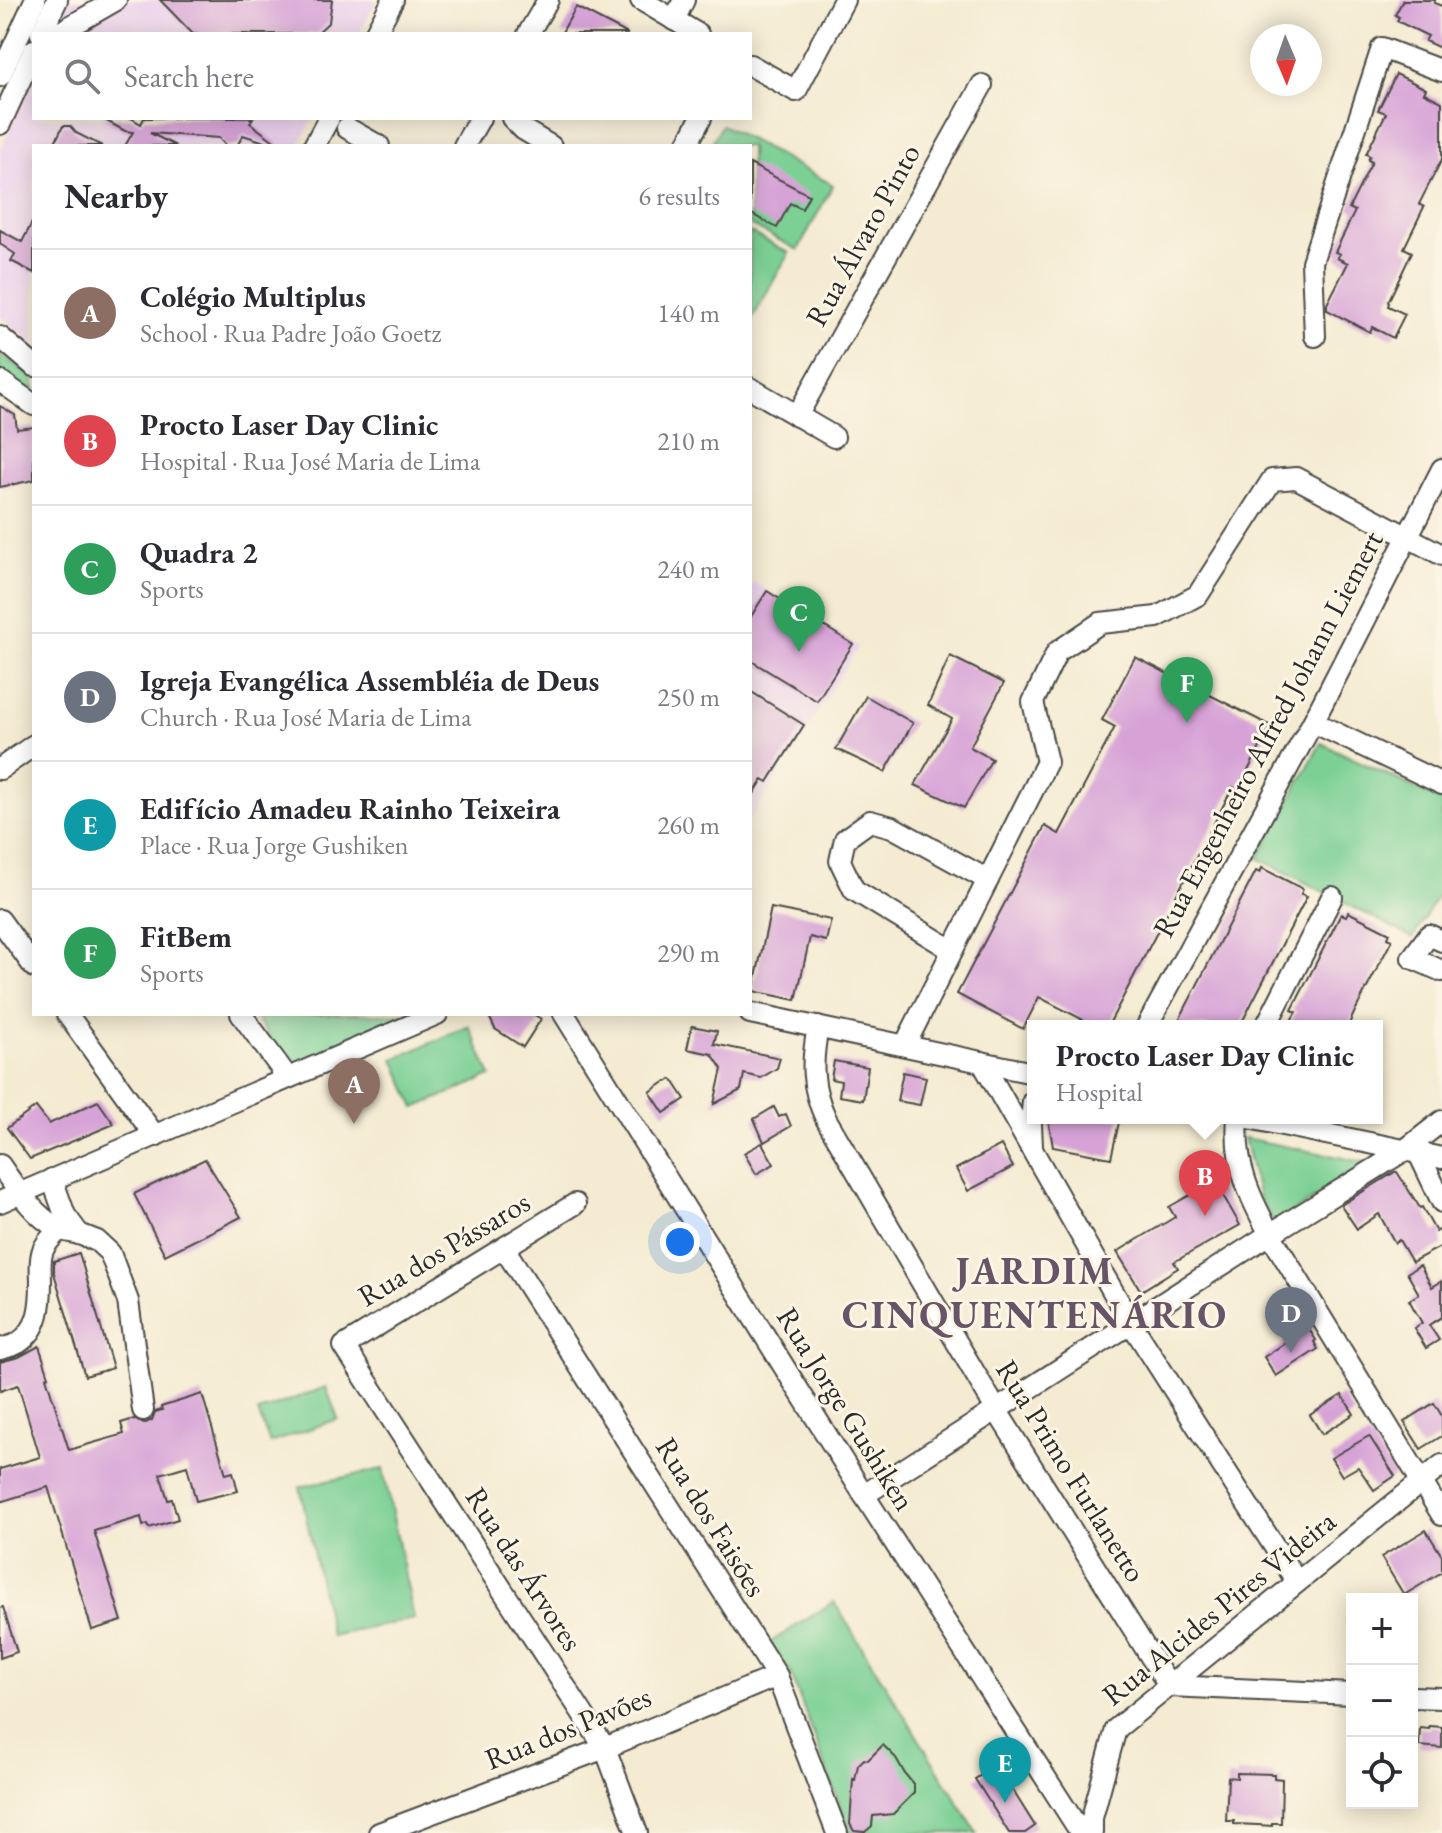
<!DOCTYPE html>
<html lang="en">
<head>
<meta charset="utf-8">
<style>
  body { margin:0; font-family:"EB Garamond",serif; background:#f2f2f3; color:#2b2b33 }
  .controls { position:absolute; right:24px; bottom:24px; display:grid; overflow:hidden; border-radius:0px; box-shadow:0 4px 20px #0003 }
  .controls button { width:72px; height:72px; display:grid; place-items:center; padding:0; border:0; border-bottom:2px solid #e1e1e2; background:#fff; color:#2b2b33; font:40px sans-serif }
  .compass { position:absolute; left:1250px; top:24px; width:72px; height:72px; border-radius:50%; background:#fff; box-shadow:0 4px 20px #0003; rotate:178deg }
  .you { position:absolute; left:680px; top:1242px; width:28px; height:28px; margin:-20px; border:6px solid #fff; border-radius:50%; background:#1a73e8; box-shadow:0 0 0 12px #1a73e833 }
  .badge { display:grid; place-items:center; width:52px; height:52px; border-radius:50%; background:#1f6fb2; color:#fff; font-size:26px; font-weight:700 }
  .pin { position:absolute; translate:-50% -66px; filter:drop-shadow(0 2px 4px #0008) }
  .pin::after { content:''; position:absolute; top:42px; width:28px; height:24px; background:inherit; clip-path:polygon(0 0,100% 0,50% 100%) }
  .popup { position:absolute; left:1027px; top:1020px; width:356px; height:104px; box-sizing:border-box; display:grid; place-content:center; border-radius:0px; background:#fff; filter:drop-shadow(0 2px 6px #0005); font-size:26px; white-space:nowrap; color:#7c7c81 }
  .popup b { font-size:30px; color:#2b2b33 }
  .popup::after { content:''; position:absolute; left:50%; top:100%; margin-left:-16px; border:16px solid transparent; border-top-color:#fff }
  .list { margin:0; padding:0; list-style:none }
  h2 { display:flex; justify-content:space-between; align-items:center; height:104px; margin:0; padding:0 32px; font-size:34px }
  h2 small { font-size:26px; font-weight:400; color:#7c7c81 }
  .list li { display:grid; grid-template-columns:52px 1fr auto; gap:24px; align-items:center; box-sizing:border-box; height:128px; padding:0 32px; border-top:2px solid #e1e1e2 }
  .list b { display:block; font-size:30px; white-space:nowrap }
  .list p { margin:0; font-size:26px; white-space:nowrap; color:#7c7c81 }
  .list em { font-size:26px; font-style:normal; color:#7c7c81 }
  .icon { flex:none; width:44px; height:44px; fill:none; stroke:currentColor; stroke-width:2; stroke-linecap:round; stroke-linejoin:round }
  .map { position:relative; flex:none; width:1442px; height:1833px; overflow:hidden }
  .search { position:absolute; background:#fff; box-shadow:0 4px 20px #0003; left:32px; top:32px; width:720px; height:88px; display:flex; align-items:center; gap:20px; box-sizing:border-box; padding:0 28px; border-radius:0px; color:#7c7c81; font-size:30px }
  .panel { position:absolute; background:#fff; box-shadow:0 4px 20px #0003; left:32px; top:144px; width:720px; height:872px; border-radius:0px }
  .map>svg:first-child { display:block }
  .built { fill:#ebd1ec }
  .green { fill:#7cd094; stroke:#547e60; stroke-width:2 }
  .building { fill:#d7a3d7 }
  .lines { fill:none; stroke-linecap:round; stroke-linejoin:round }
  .minor-casing { stroke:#494844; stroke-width:24 }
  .minor { stroke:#fff; stroke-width:20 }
  .labels { text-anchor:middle; stroke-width:6; stroke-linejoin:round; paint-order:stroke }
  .street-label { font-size:30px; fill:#2b2b2b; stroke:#fcf5e5 }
  .district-label { font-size:38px; font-weight:bold; letter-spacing:2px; fill:#675567; stroke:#fcf5e5 }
</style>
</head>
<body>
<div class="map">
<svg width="1442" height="1833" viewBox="0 0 1442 1833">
  <rect width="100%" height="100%" fill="#fcf5e5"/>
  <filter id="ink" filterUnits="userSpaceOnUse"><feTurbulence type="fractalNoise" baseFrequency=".0125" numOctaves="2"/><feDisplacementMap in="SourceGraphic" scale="16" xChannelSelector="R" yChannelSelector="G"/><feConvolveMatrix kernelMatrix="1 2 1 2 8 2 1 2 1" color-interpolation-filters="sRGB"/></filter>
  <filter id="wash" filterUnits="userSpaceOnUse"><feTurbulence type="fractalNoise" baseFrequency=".006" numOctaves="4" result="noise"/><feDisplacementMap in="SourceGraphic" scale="32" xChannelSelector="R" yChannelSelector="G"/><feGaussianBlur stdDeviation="1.8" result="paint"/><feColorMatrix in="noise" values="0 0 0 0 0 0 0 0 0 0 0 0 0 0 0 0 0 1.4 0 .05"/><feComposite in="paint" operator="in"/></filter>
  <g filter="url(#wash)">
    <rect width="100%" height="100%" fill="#f4ebd2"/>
    <g class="built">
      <path d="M69,0h308l-18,34h-305z"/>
      <path d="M34,77v41h280l-16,28h-264v199l-34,-29v-165z"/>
      <path d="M753,582l105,65 -108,173v-233z"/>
    </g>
    <g class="green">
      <path d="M722,125l111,60 -35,65 -48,-25v-79h-40z"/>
      <path d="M750,232l39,21 -39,70z"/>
      <path d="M0,355l34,22v18l-34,-24z"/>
      <path d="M1321,743l121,58v87l-29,50 -155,-80z"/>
      <path d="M253,1014h173l-135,54z"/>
      <path d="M469,1026l22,50 -76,32 -21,-49z"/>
      <path d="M1244,1138l124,25 -93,61 -16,-27z"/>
      <path d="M326,1387l12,32 -68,24 -12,-31z"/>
      <path d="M383,1469l31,150 -83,17 -31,-149z"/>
      <path d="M834,1602l143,231h-127l-61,-164 -20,-26z"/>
    </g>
    <g id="blocks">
      <g class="building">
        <path d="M160,0h172l-3,22 -13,12h-123z"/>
        <path d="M1403,0h32l-1,3 8,3v43l-17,-8 3,-5 -31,-15 2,-4 -4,-2z"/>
        <path d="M576,7l52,27h-67z"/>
        <path d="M1396,74l30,15 -2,4 18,9v57l-23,45 5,3 -20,41 8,4 -24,50 1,1 -1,3 17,8 -12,24 -21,-11 -2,5 -43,-22v-6l21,-41 -11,-5 3,-4 -5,-2 20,-41 -6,-3 23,-46 -4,-2 2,-4 -4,-2 20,-41 -8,-3z"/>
        <path d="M101,118h30l10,6 3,-6h109l-3,5 28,21 -1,2 -34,-11 -6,11h-11l-7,-8 -69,-5 26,13h-51l8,-14 -8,-1z"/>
        <path d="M63,126h7l6,7 26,13h-49z"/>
        <path d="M750,164l59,31 -7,14 -12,-6 -13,25 -27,-15z"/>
        <path d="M34,219v54l-23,-12 4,-7 -15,-10v-14l22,12z"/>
        <path d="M0,406l15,9 2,14 17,-2v53l-34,7z"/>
        <path d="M767,591l86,53 -36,57 -67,-41v-42z"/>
        <path d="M950,656l54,27 -34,64 22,12 -28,49 -49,-23 37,-66 -24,-14z"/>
        <path d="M1135,657l136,69 -33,64 -5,-3 -125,239h-13l-56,-29 -16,32 -66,-35 88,-168 14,8 56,-107 -13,-7z"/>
        <path d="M750,691l54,34 -36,57 -5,-3 -13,21z"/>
        <path d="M866,696l47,27 -28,49 -49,-23z"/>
        <path d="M1262,868l41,21 -2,5 6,2 -67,130h-64l80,-155 4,2z"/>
        <path d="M771,908l60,12 -5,21 -16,-4 -14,63 -43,-9z"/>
        <path d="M1348,912l42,21 -2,5 4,2 -37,71 -7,15h-60l8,-14 -4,-2 49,-96 5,2z"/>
        <path d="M488,1014h45l8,5 -18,28 -28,-18z"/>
        <path d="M692,1026l25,5 -3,13 66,14 -3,10 -16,10 -17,-4 -3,16 -27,14 8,-35 -10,-15 -25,-5z"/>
        <path d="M834,1061l34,6 -5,33 -24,-4 2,-15 -10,-2z"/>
        <path d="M903,1072l23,5 -6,28 -23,-4z"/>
        <path d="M672,1079l13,20 -21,14 -14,-21 16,-11 1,1z"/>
        <path d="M98,1101l16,23 -84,35 -23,-31 29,-21 13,17z"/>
        <path d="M774,1107l5,10 7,-3 5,12 -27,16 -10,-23z"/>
        <path d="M1048,1118h72l-9,40 -58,-11z"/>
        <path d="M762,1143l12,21 -18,10 -12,-21z"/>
        <path d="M1001,1145l12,22 -45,24 -12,-22z"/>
        <path d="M205,1159l36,58 -76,38 -31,-61z"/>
        <path d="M1201,1165l28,4 1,3 -15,9 25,44 -66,37 4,6 -37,23 -24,-39 58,-35 -6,-10 28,-16z"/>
        <path d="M1395,1172h2l23,36 2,-1 14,25 6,-4v18l-30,16 -13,-22 -4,3 -16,-29 -22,15 -16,-24z"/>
        <path d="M79,1253l34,115 -28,8 -31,-103v-12z"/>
        <path d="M1420,1265l12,22 10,-6v36l-13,8 10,15 -13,8 -12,-20 8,-5 -13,-23 10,-6 -12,-21z"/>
        <path d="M1308,1328l8,12 -2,2 4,7 -42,27 -12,-19z"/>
        <path d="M39,1346l10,30 -3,1 23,73 55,-16 -3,-11 13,-4 5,3 7,1 6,-3 3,-8 7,-2 -1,-3 41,-13 24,80 7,-2 5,19 -42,10 -9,-35 -27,8 8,26 4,-1 6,20 -29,9 -1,-4 -5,2 -2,-9 -47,14 28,90 -30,9 -44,-143 -48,15v-33l40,-12 -22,-72 -18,6v-29l19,-5z"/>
        <path d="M1342,1395l12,19 -32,20 -12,-19z"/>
        <path d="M1434,1403l8,13v20l-21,13 -17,-27z"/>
        <path d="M1369,1436l26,40 -21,14 -16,-23 -16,9 -11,-18z"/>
        <path d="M1426,1530l16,26v16l-38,23 -23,-38z"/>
        <path d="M3,1607l14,45 -17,6v-50z"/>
        <path d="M1429,1726l13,1v21l-23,-2 1,-18 9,1z"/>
        <path d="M883,1745l13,13 9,16 9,11v8l-21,21 -20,2 -1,10 -7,6 -11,-1 -4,-7 3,-45 2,1 3,-15 6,-6 4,1z"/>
        <path d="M997,1765l38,61 -10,7h-16l-34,-54z"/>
        <path d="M1237,1773l37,1v4l8,1 -1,44h-9v3l-14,-1 -24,-1v-3h-8l2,-44 9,1z"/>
      </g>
    </g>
  </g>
  <g filter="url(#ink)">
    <use href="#blocks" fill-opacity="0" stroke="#494844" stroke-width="2"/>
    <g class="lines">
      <g class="minor-casing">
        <g id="minor">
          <path d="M641,0l57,34"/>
          <path d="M674,20l10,-20"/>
          <path d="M41,34l16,-34"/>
          <path d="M57,34l59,-34"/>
          <path d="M375,34l18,-34"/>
          <path d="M528,34l20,-34"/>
          <path d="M750,65l46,26 48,-91"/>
          <path d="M0,76l35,-76"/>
          <path d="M512,118l12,12 27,16"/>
          <path d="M0,124l34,-74"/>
          <path d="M347,128l32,18"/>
          <path d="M314,146l15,-28"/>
          <path d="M464,146l16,-28"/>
          <path d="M686,146l15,-28"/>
          <path d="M1315,336l-3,-74 70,-214 60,23"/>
          <path d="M0,337l34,29"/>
          <path d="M0,381l34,24"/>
          <path d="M750,388l84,49"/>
          <path d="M797,416l185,-331"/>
          <path d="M1313,722l129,62"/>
          <path d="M0,769l34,-24"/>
          <path d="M0,920l34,47"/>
          <path d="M1442,941l-13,-6 -17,23 30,13"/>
          <path d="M952,950l-98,-60 -14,-29 5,-22 25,-18 22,6 96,53"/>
          <path d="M750,1013l283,60"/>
          <path d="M67,1014l88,122"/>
          <path d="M241,1014l47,64"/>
          <path d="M564,1014l300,481 217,338"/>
          <path d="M1147,1026l166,-304 129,-253"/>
          <path d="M1266,1026l66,-129"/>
          <path d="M818,1027c-7,35 -7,60 8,92l171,292 172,275 183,8"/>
          <path d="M905,1045l142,-283 -14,-60 24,-50 43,-29 57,-6 41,-22 74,-115 24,-2 146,77"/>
          <path d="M982,1062l149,261 166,259"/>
          <path d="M1238,1118c-4,45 11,78 32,116l172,281"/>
          <path d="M1249,1118l193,40"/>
          <path d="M1032,1147l-1,-23 2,-23"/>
          <path d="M1419,1154l23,48"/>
          <path d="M0,1165c15,22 35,52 59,64 6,3 14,3 20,5l-14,-19 -13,-36"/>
          <path d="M0,1202l437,-188"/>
          <path d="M575,1204l-231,142 261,402 32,85"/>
          <path d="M79,1234l18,7 13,12 18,48 15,109"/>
          <path d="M504,1248l273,428 60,157"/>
          <path d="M0,1349c6,-2 13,-3 18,-6 22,-14 23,-39 23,-62 0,-10 -2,-21 2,-31 5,-11 16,-20 25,-28"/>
          <path d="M864,1495l406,-261 135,-84 37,-29"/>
          <path d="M1412,1697l30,1"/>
          <path d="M379,1833l226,-85 172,-72"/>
          <path d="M1092,1833v-15l24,-89 326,-264"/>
        </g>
      </g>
      <use href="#minor" class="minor"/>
    </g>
  </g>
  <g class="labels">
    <g class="street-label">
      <text transform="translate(863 235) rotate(-61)" y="10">Rua Álvaro Pinto</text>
      <text transform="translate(1268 734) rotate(-62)" y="10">Rua Engenheiro Alfred Johann Liemert</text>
      <text transform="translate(444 1249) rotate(-31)" y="10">Rua dos Pássaros</text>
      <text transform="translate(846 1409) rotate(58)" y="10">Rua Jorge Gushiken</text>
      <text transform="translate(1071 1471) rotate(58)" y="10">Rua Primo Furlanetto</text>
      <text transform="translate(711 1517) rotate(58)" y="10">Rua dos Faisões</text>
      <text transform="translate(524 1569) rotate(57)" y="10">Rua das Árvores</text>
      <text transform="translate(1219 1608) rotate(-39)" y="10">Rua Alcides Pires Videira</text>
      <text transform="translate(568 1728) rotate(-22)" y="10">Rua dos Pavões</text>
    </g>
    <g class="district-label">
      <text x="1035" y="1284">JARDIM<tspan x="1035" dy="44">CINQUENTENÁRIO</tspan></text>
    </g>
  </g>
</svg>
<div class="controls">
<button>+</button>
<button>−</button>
<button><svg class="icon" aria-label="locate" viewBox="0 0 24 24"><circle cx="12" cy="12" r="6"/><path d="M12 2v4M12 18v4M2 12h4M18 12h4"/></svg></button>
</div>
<svg class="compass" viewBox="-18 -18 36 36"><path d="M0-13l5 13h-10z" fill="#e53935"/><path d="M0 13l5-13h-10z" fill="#7c7c81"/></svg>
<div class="you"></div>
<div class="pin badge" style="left:354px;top:1124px;background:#8d6e63">A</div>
<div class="pin badge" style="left:1205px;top:1216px;background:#e0444e">B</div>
<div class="popup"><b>Procto Laser Day Clinic</b>Hospital</div>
<div class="pin badge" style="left:799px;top:652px;background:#2e9e5b">C</div>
<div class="pin badge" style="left:1291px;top:1353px;background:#6b7280">D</div>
<div class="pin badge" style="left:1005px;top:1803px;background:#0f9aa8">E</div>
<div class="pin badge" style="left:1187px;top:723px;background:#2e9e5b">F</div>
<div class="search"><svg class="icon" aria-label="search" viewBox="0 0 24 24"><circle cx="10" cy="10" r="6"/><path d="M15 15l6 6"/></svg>Search here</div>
<section class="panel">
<h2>Nearby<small>6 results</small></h2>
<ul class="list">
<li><span class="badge" style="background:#8d6e63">A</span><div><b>Colégio Multiplus</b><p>School · Rua Padre João Goetz</p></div><em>140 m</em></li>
<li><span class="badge" style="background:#e0444e">B</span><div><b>Procto Laser Day Clinic</b><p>Hospital · Rua José Maria de Lima</p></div><em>210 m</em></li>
<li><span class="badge" style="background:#2e9e5b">C</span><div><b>Quadra 2</b><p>Sports</p></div><em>240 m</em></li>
<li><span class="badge" style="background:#6b7280">D</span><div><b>Igreja Evangélica Assembléia de Deus</b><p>Church · Rua José Maria de Lima</p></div><em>250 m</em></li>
<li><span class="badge" style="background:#0f9aa8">E</span><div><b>Edifício Amadeu Rainho Teixeira</b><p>Place · Rua Jorge Gushiken</p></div><em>260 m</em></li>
<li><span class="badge" style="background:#2e9e5b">F</span><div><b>FitBem</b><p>Sports</p></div><em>290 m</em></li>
</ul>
</section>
</div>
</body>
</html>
